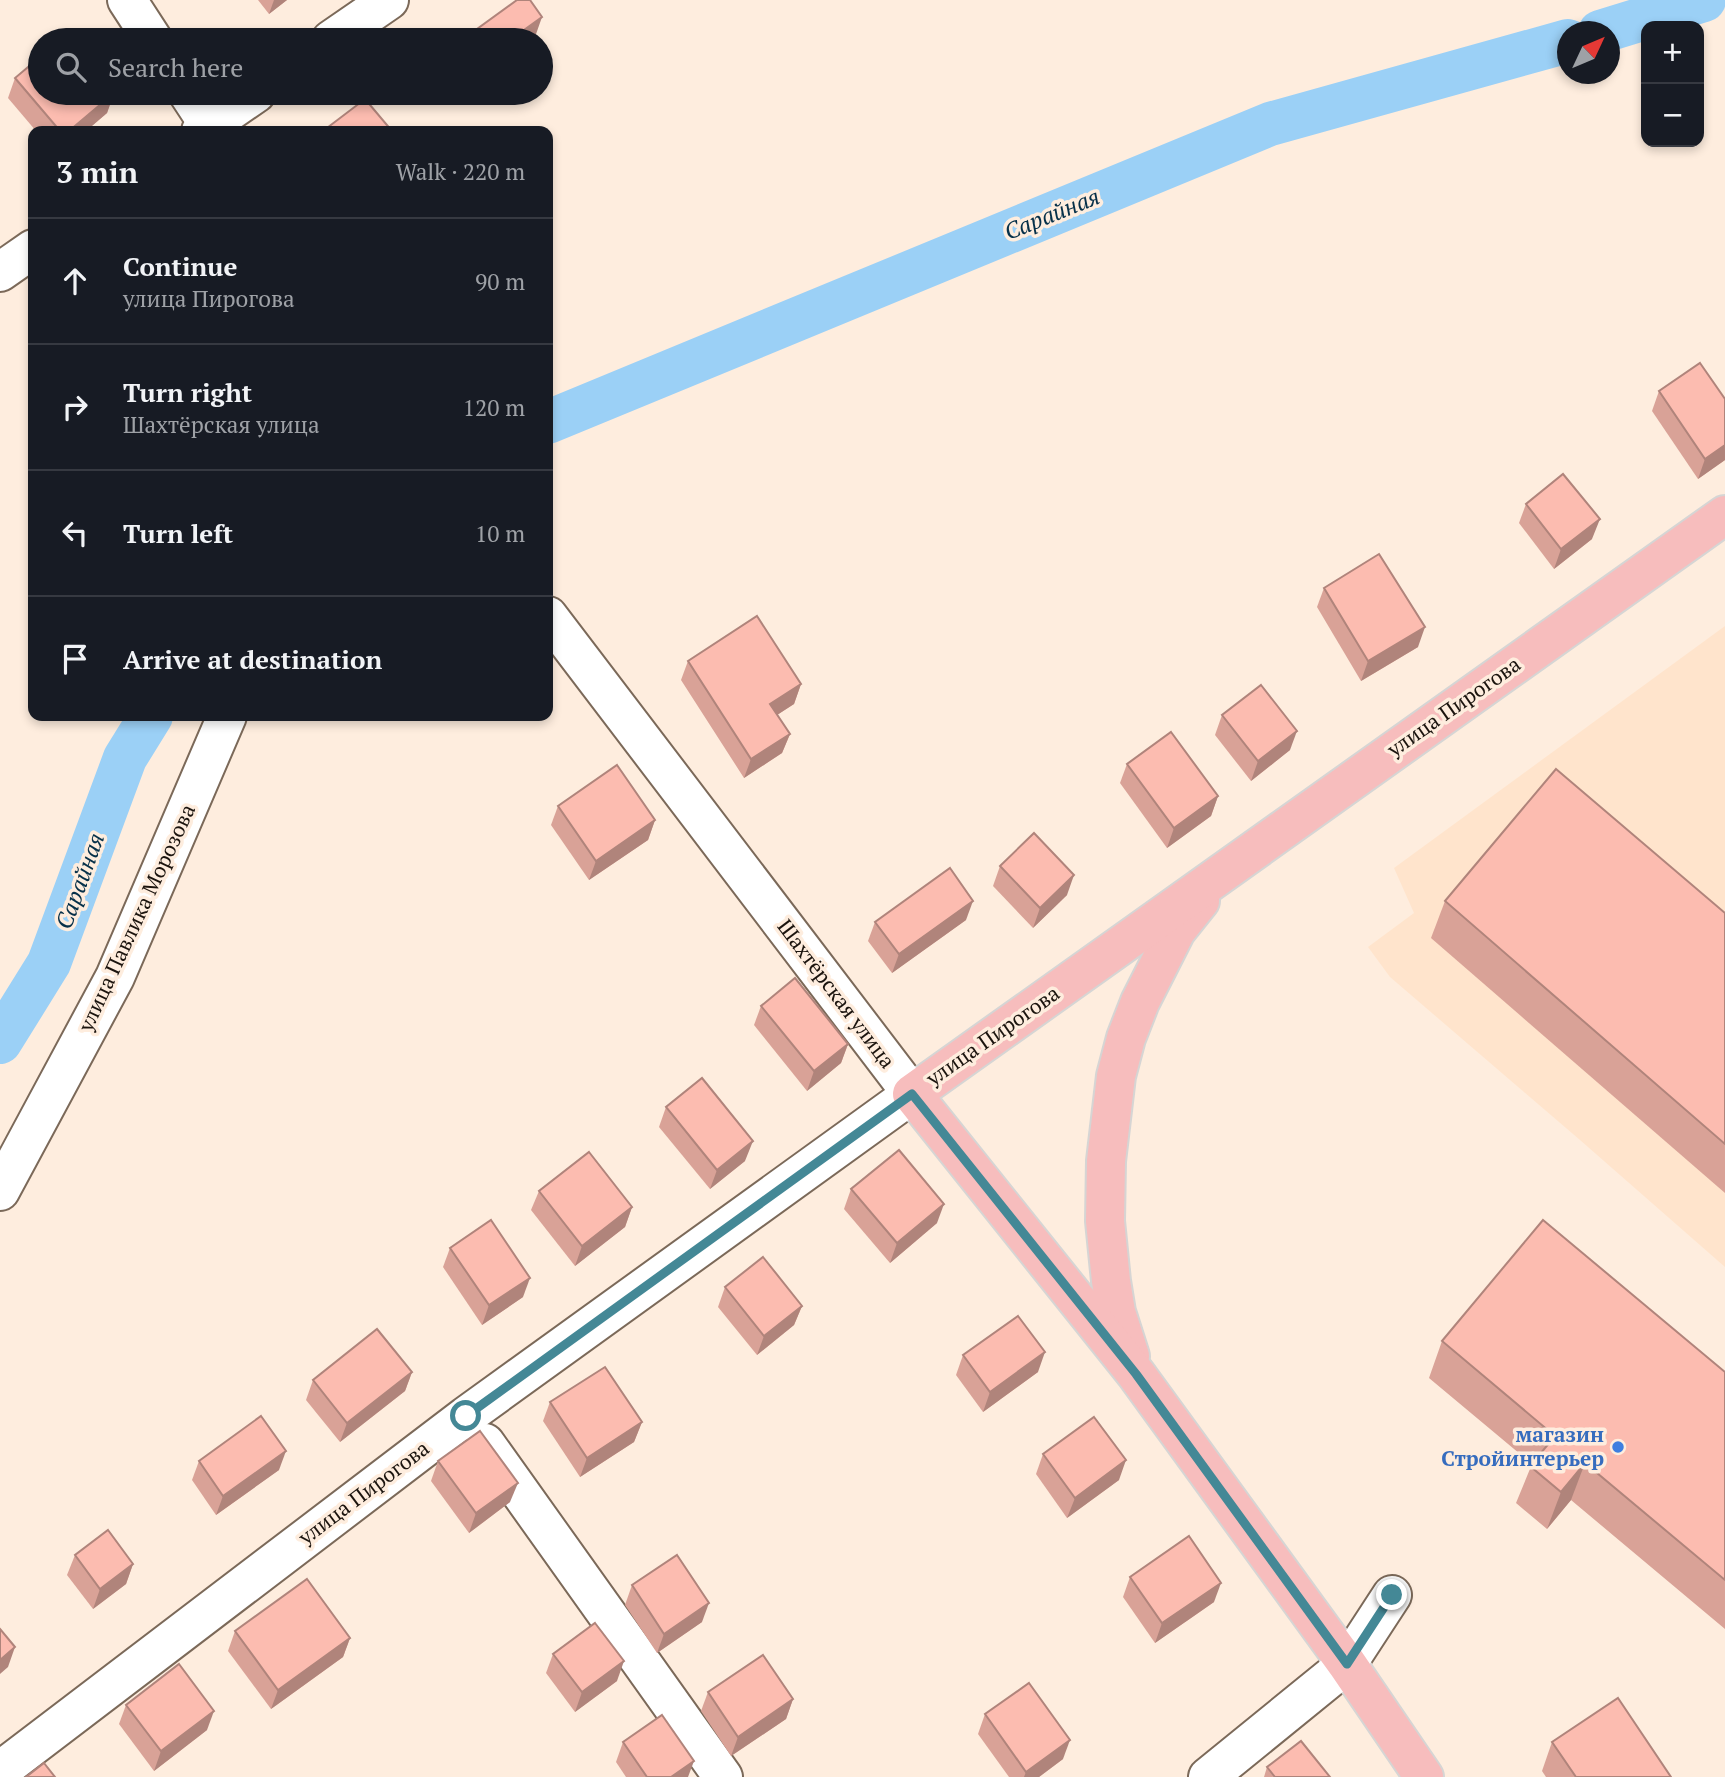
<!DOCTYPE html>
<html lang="en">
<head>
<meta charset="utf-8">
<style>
  body { margin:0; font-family:"PT Serif",serif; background:#20242c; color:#f1f3f6 }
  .controls { position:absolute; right:21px; top:21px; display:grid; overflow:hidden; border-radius:14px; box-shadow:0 4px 10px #0003 }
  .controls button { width:63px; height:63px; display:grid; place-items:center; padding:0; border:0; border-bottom:2px solid #363941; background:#171b24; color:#f1f3f6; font:35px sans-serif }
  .compass { position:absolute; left:1557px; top:21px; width:63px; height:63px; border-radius:50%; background:#171b24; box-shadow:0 4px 10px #0003; rotate:46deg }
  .stop { position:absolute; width:21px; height:21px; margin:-16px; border:5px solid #448896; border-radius:50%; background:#fff }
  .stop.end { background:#448896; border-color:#fff; box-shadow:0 2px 7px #0008 }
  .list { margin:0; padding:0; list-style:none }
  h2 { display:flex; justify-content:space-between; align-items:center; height:91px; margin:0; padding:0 28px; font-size:30px }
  h2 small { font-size:23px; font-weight:400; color:#9ea1a6 }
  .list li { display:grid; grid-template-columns:46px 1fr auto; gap:21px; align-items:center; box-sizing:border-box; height:126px; padding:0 28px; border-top:2px solid #363941 }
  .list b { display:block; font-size:26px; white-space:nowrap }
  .list p { margin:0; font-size:23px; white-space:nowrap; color:#9ea1a6 }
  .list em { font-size:23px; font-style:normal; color:#9ea1a6 }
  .icon { flex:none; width:38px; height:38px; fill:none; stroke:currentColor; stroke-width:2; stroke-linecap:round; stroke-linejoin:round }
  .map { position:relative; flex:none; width:1725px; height:1777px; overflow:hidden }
  .search { position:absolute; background:#171b24; box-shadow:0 4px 10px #0003; left:28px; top:28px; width:525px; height:77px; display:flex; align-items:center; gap:18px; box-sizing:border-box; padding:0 24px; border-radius:38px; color:#9ea1a6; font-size:26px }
  .panel { position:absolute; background:#171b24; box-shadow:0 4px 10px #0003; left:28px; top:126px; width:525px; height:595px; border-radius:14px }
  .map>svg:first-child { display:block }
  .built { fill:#ffe4cc }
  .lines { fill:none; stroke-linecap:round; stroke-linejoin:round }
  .canal { stroke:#9bd0f6; stroke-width:44 }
  .minor-casing { stroke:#7b6959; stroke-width:42 }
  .major-casing { stroke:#d6d5d4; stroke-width:42 }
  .minor { stroke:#fff; stroke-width:38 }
  .major { stroke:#f7bdbd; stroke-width:38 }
  .wall { fill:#d9a297 }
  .shaded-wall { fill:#b0847b }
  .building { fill:#fcbcb0; stroke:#b0847b; stroke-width:2 }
  .route { stroke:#448896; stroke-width:9 }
  .shop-dot { fill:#3f7fe0; stroke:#feedde; stroke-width:2.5 }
  .labels { text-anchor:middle; stroke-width:7; stroke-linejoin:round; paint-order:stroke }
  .street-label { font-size:21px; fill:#1b140e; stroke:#feedde }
  .shop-label { font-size:21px; font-weight:bold; fill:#366cbe; stroke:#feedde; text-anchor:end }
  .water-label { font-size:23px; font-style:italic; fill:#063049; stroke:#feedde }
</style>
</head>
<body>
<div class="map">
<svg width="1725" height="1777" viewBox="0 0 1725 1777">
  <rect width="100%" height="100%" fill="#feedde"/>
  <path class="built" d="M1725,626v641l-145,-127 -190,-163 -22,-30 46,-34 -20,-45z"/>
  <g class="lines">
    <g class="canal">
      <path d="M1600,32l104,-32"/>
      <path d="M548,422l722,-298 298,-83"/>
      <path d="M0,1042l49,-79 76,-205 26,-42"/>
    </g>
    <g class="minor-casing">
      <g id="minor">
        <path d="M127,0l26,40"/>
        <path d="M331,40l58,-40"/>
        <path d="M188,93l25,38"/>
        <path d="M201,131l55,-38"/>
        <path d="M0,272l33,-23"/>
        <path d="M0,1191l115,-214 112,-261"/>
        <path d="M485,1443l238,334"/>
        <path d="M0,1771l466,-355 446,-322 -364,-478"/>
        <path d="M1208,1777l139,-113 45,-69"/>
      </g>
    </g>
    <g class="major-casing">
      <g id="major">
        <path d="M1130,1356l-14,-44 -5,-31 -6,-60 1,-60 10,-85 10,-38 14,-36 36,-71 24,-30"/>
        <path d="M1424,1777l-77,-113 -211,-290 -224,-280 813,-579"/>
      </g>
    </g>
    <use href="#minor" class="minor"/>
    <use href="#major" class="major"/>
  </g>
  <g class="wall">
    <path d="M258,0h29l-18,14z"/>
    <path d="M477,29l58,8 -5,3h-57z"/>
    <path d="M15,78l99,15 -7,20 -21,18h-50l-28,-33z"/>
    <path d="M1659,391l66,69 -27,19 -46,-68z"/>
    <path d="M1526,504l66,35 -38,30 -35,-46z"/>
    <path d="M1324,588l94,59 -57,34 -44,-74z"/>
    <path d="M688,661l113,23 -7,20 -17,11 13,19 -8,19 -38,25 -63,-98z"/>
    <path d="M1222,715l68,35 -39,31 -36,-46z"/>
    <path d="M1127,764l91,32 -7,20 -44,32 -47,-65z"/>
    <path d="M558,806l97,14 -7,20 -59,40 -38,-55z"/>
    <path d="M1000,866l67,29 -34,33 -40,-42z"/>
    <path d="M1445,901l280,12v280l-294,-255z"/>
    <path d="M966,920l-74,53 -24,-32 7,-19z"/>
    <path d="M761,1006l87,38 -7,19 -34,28 -53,-66z"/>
    <path d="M666,1107l79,54 -35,28 -51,-62z"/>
    <path d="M851,1189l86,34 -47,40 -46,-54z"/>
    <path d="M539,1191l93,16 -7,20 -50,39 -44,-56z"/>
    <path d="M450,1248l73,49 -41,28 -39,-58z"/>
    <path d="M725,1287l77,19 -8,19 -37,30 -39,-48z"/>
    <path d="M1442,1341l283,31v257l-154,-129 -24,29 -31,-26 16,-39 -103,-86z"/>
    <path d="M963,1355l75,17 -55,40 -27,-37z"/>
    <path d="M412,1372l-7,19 -65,51 -34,-42 7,-20z"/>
    <path d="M550,1402l92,20 -8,20 -54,35 -37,-56z"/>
    <path d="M1043,1454l76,26 -52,38 -31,-44z"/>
    <path d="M199,1461l80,9 -63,45 -24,-35z"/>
    <path d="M438,1461l72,41 -41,31 -38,-52z"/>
    <path d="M75,1555l58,9 -7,20 -33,25 -26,-34z"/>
    <path d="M1130,1577l84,25 -59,41 -32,-46z"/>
    <path d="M632,1585l70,37 -45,31 -32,-48z"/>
    <path d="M235,1631l115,7 -7,19 -72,52 -43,-58z"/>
    <path d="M553,1654l64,27 -42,31 -29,-39z"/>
    <path d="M708,1692l85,7 -7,20 -55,37 -30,-45z"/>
    <path d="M126,1705l81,25 -53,41 -35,-47z"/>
    <path d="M985,1714l78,45 -24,18h-30l-31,-43z"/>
    <path d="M623,1742l65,35h-62l-10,-15z"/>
    <path d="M1552,1742l119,35h-125l-4,-6z"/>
    <path d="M1267,1767l63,10h-66z"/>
  </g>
  <g class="shaded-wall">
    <path d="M274,0h13l-18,14z"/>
    <path d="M542,17l-7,20 -5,3h-20z"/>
    <path d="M114,93l-7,20 -21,18h-17z"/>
    <path d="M1725,445v15l-27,19 7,-20z"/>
    <path d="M1600,519l-8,20 -38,30 7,-20z"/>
    <path d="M1425,627l-7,20 -57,34 7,-20z"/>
    <path d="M801,684l-7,20 -31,20 7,-20z"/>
    <path d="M1297,731l-7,19 -39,31 7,-20z"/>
    <path d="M790,734l-8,19 -38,25 7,-19z"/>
    <path d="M1218,796l-7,20 -44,32 7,-20z"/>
    <path d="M655,820l-7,20 -59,40 7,-19z"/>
    <path d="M1074,875l-7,20 -34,33 7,-20z"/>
    <path d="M973,901l-7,19 -74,53 7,-19z"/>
    <path d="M848,1044l-7,19 -34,28 7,-20z"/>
    <path d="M753,1141l-8,20 -35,28 7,-19z"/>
    <path d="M944,1204l-7,19 -47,40 7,-20z"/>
    <path d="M632,1207l-7,20 -50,39 7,-20z"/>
    <path d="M530,1278l-7,19 -41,28 7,-20z"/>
    <path d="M802,1306l-8,19 -37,30 7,-19z"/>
    <path d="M1045,1352l-7,20 -55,40 7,-20z"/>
    <path d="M412,1372l-7,19 -65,51 7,-19z"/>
    <path d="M642,1422l-8,20 -54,35 7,-19z"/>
    <path d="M286,1451l-7,19 -63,45 7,-19z"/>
    <path d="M1126,1460l-7,20 -52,38 8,-20z"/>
    <path d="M1585,1463l-14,37 -24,29 14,-37z"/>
    <path d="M518,1483l-8,19 -41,31 7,-20z"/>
    <path d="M133,1564l-7,20 -33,25 7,-20z"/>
    <path d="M1221,1583l-7,19 -59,41 7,-20z"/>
    <path d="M709,1603l-7,19 -45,31 7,-19z"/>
    <path d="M350,1638l-7,19 -72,52 7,-19z"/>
    <path d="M15,1647l-7,20 -8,7v-14z"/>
    <path d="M624,1661l-7,20 -42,31 7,-20z"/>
    <path d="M793,1699l-7,20 -55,37 7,-19z"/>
    <path d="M214,1711l-7,19 -53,41 7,-20z"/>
    <path d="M1070,1740l-7,19 -24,18h-15l2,-5z"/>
    <path d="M694,1761l-6,16h-17z"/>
  </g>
  <g class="building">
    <path d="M517,0h13l12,17 -32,23h-25l-8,-11z"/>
    <path d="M65,36l4,4h-10z"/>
    <path d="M40,57v36h74l-45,38h-9l-45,-53z"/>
    <path d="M365,99l27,32h-69z"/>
    <path d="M1700,363l25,36v46l-20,14 -46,-68z"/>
    <path d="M1563,474l37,45 -39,30 -35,-45z"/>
    <path d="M1379,554l46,73 -57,34 -44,-73z"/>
    <path d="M757,616l44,68 -31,20 20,30 -39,25 -63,-98z"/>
    <path d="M1261,685l36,46 -39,30 -36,-46z"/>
    <path d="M1171,732l47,64 -44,32 -47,-64z"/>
    <path d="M617,765l38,55 -59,41 -38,-55z"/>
    <path d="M1556,769l169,144v231l-280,-243z"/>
    <path d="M1034,833l40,42 -34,33 -40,-42z"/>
    <path d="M950,868l23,33 -74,53 -24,-32z"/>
    <path d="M795,978l53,66 -34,27 -53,-65z"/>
    <path d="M702,1078l51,63 -36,29 -51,-63z"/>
    <path d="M899,1150l45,54 -47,39 -46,-54z"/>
    <path d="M589,1152l43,55 -50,39 -43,-55z"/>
    <path d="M491,1220l39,58 -41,27 -39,-57z"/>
    <path d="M1543,1220l182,152v208l-140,-117 -24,29 -31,-26 25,-30 -113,-95z"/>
    <path d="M763,1257l39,49 -38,30 -39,-49z"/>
    <path d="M1018,1316l27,36 -55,40 -27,-37z"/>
    <path d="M377,1329l35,43 -65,51 -34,-43z"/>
    <path d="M605,1367l37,55 -55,36 -37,-56z"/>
    <path d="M261,1416l25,35 -63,45 -24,-35z"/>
    <path d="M1094,1417l32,43 -51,38 -32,-44z"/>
    <path d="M480,1431l38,52 -42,30 -38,-52z"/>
    <path d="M108,1530l25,34 -33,25 -25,-34z"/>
    <path d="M1189,1536l32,47 -59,40 -32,-46z"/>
    <path d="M677,1555l32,48 -45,31 -32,-49z"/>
    <path d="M307,1579l43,59 -72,52 -43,-59z"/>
    <path d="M595,1623l29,38 -42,31 -29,-38z"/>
    <path d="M0,1629l15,18 -15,13z"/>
    <path d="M763,1655l30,44 -55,38 -30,-45z"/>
    <path d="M179,1664l35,47 -53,40 -35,-46z"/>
    <path d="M1029,1683l41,57 -44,32 -41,-58z"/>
    <path d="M1618,1698l53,79h-95l-24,-35z"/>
    <path d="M662,1715l32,46 -23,16h-24l-24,-35z"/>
    <path d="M1301,1741l29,36h-55l-8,-10z"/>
    <path d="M44,1763l11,14h-29z"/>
  </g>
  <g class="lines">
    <path class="route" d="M466,1416l446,-322 224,280 211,290 45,-69"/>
  </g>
  <circle class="shop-dot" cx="1618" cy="1447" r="7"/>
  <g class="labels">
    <g class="street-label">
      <text transform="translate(1454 707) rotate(-35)" y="7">улица Пирогова</text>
      <text transform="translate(137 918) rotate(-65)" y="7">улица Павлика Морозова</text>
      <text transform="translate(836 994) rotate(53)" y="7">Шахтёрская улица</text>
      <text transform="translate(993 1036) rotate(-35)" y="7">улица Пирогова</text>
      <text transform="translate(364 1493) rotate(-37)" y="7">улица Пирогова</text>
    </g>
    <g class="shop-label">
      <text x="1604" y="1442">магазин<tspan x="1604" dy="24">Стройинтерьер</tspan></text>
    </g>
    <g class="water-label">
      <text transform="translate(1052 214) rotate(-22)" y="8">Сарайная</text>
      <text transform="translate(80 881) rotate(-70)" y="8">Сарайная</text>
    </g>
  </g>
</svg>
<div class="controls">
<button>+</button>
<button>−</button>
</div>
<svg class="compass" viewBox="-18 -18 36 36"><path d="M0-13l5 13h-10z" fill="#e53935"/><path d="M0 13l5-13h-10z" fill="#9ea1a6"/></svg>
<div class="stop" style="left:466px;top:1416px"></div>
<div class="stop end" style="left:1392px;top:1595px"></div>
<div class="search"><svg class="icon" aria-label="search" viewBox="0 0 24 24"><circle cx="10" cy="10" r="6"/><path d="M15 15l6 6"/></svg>Search here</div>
<section class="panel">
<h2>3 min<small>Walk · 220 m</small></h2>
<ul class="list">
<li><svg class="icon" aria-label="ahead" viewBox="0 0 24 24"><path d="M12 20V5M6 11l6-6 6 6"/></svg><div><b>Continue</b><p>улица Пирогова</p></div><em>90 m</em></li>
<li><svg class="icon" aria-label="right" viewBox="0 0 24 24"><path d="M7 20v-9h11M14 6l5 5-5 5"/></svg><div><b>Turn right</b><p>Шахтёрская улица</p></div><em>120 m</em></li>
<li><svg class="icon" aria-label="left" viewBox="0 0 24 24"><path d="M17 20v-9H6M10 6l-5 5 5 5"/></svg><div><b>Turn left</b></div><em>10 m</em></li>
<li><svg class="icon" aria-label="arrive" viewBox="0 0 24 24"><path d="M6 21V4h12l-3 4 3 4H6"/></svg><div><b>Arrive at destination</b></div></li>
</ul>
</section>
</div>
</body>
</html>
